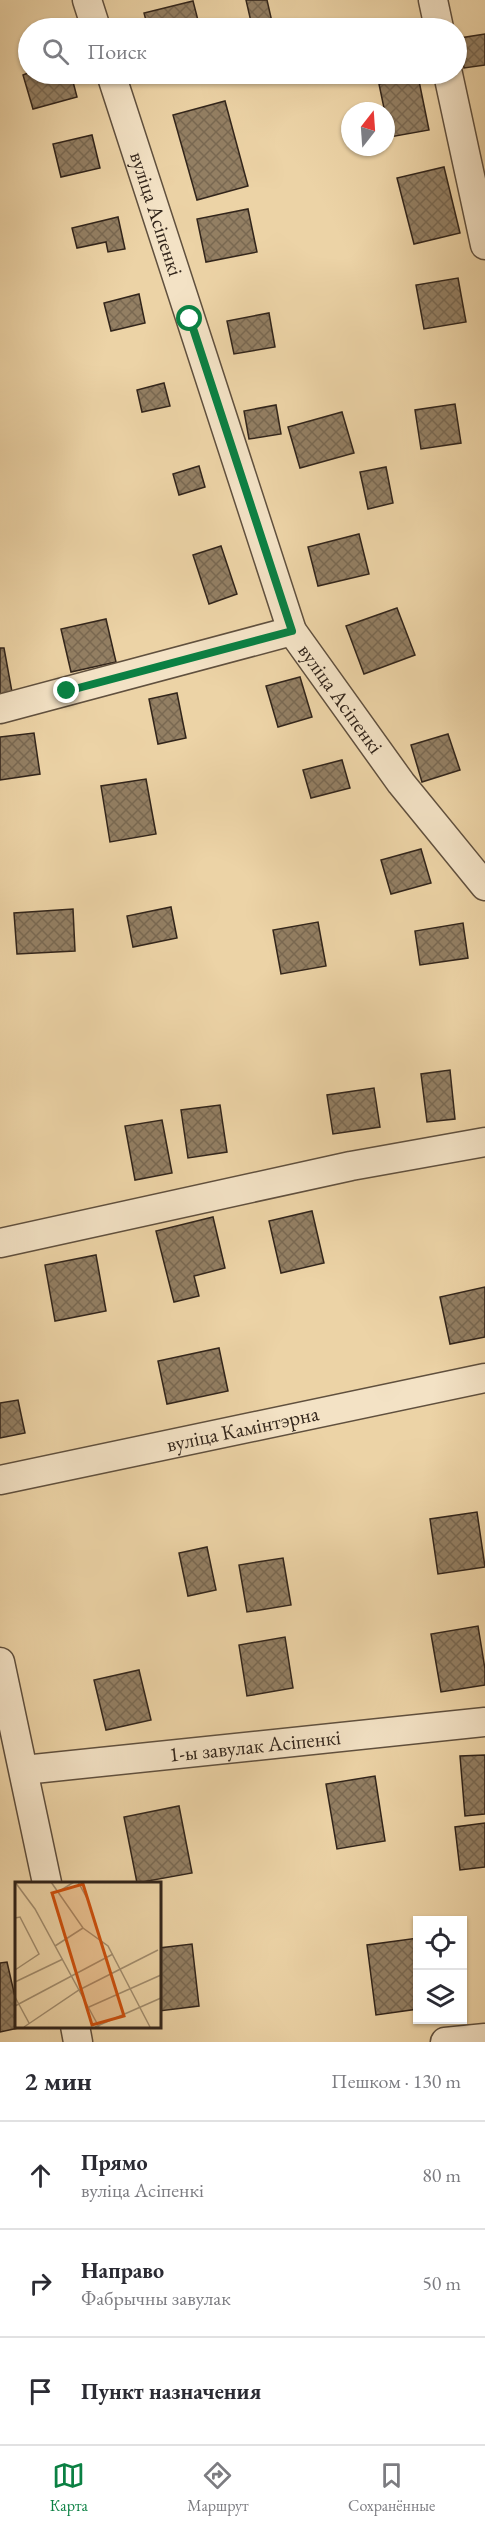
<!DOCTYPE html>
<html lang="ru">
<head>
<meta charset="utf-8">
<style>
  body { margin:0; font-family:"EB Garamond",serif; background:#f7f7f7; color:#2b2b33 }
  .controls { position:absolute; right:18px; bottom:18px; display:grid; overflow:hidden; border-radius:0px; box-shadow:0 2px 4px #0004 }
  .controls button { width:54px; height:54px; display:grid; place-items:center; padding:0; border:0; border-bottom:2px solid #e1e1e2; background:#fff; color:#2b2b33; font:30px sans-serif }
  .compass { position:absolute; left:341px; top:102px; width:54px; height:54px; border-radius:50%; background:#fff; box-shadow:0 2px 4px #0004; rotate:17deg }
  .stop { position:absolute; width:18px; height:18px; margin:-14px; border:4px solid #0b8043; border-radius:50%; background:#fff }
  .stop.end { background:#0b8043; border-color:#fff; box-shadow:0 2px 6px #0008 }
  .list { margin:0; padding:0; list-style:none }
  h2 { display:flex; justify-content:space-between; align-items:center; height:78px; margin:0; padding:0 24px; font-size:26px }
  h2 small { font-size:20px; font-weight:400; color:#7c7c81 }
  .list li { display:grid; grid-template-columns:39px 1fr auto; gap:18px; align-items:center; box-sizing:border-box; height:108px; padding:0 24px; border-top:2px solid #e1e1e2 }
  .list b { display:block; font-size:22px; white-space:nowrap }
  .list p { margin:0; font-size:20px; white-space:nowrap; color:#7c7c81 }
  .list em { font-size:20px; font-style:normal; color:#7c7c81 }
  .icon { flex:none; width:33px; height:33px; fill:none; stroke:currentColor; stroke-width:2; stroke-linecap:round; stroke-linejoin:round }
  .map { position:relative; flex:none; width:485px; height:2042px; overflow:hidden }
  .search { position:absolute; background:#fff; box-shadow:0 2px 4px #0004; left:18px; right:18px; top:18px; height:66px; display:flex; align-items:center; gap:15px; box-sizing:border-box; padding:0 21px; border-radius:33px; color:#7c7c81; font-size:22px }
  .sheet { height:402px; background:#fff }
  nav { display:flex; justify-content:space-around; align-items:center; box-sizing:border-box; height:84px; border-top:2px solid #e1e1e2; background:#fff; font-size:16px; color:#7c7c81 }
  nav a { display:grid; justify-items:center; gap:3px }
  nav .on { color:#0b8043 }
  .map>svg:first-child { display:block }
  .building { fill:url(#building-cross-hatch); stroke:#32251b; stroke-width:1.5 }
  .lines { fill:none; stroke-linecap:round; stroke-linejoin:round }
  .street-casing { stroke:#60503e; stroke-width:31 }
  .street { stroke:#f3e2c5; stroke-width:28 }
  .route { stroke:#0b8043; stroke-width:8 }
  .labels { text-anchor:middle; stroke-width:6; stroke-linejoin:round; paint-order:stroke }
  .street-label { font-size:21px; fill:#32251b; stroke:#f3e2c5 }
  .inset-road { fill:none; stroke:#a28d6e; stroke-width:1.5 }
  .view { fill:#cd510e; fill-opacity:0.15; stroke:#cd510e; stroke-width:3 }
  .inset-edge { fill:none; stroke:#32251b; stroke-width:3 }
</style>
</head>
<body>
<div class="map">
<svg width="485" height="2042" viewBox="0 0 485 2042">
  <defs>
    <pattern id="building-cross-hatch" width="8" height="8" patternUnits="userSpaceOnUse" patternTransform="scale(1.5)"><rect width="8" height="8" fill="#937f63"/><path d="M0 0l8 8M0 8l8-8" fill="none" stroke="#796851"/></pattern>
  </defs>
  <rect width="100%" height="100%" fill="#ecd3a6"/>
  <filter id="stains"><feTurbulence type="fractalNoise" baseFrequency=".00333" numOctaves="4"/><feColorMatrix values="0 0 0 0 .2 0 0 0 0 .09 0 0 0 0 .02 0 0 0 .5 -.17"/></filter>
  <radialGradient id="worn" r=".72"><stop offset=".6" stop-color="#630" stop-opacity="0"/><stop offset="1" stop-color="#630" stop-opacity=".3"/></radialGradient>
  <g class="building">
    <path d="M246,0h21l5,22 -20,4z"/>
    <path d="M193,1l7,27h-52l-4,-15z"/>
    <path d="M485,34v31l-21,3 -4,-30z"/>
    <path d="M28,73l43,1 6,23 -44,12 -10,-34z"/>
    <path d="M418,76l11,54 -39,7 -11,-53z"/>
    <path d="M225,101l23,85 -51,14 -24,-85z"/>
    <path d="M92,135l8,33 -39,9 -8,-33z"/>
    <path d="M444,167l16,66 -46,11 -17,-66z"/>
    <path d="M248,209l9,43 -51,10 -9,-43z"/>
    <path d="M118,217l7,32 -17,3 -2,-10 -29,6 -5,-20z"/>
    <path d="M458,278l8,44 -42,7 -8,-44z"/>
    <path d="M139,294l6,29 -34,8 -7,-28z"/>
    <path d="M269,313l6,34 -41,7 -7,-33z"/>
    <path d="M164,383l6,23 -28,6 -5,-22z"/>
    <path d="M455,404l6,39 -40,6 -6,-39z"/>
    <path d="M276,405l5,29 -32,5 -5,-28z"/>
    <path d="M342,412l12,41 -54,15 -12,-41z"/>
    <path d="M199,466l6,21 -26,8 -6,-21z"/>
    <path d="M386,467l7,36 -25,6 -8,-37z"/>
    <path d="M359,534l10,40 -51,12 -10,-39z"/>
    <path d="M221,546l16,48 -28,10 -16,-49z"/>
    <path d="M397,608l18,47 -51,19 -18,-48z"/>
    <path d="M106,619l10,43 -45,10 -10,-43z"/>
    <path d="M0,648h4l8,44 -12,2z"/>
    <path d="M300,677l12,40 -34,10 -12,-41z"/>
    <path d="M177,693l9,45 -28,6 -9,-45z"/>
    <path d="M34,733l6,41 -40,6v-43z"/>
    <path d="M448,734l12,36 -38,12 -11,-37z"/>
    <path d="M342,760l8,28 -39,10 -8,-28z"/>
    <path d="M146,779l10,55 -46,8 -9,-56z"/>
    <path d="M421,849l10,34 -40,11 -10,-34z"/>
    <path d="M171,907l6,31 -44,9 -6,-31z"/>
    <path d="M73,909l2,42 -58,3 -3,-41z"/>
    <path d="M318,922l8,44 -45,8 -8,-44z"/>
    <path d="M463,923l5,35 -48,7 -5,-34z"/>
    <path d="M450,1070l5,49 -28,3 -6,-48z"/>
    <path d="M374,1088l6,39 -47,7 -6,-39z"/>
    <path d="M220,1105l7,47 -39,6 -7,-48z"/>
    <path d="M162,1120l10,53 -37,7 -10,-54z"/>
    <path d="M312,1211l12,52 -43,10 -12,-52z"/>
    <path d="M213,1217l12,51 -31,8 5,20 -25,6 -18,-71z"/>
    <path d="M96,1255l10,56 -51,10 -10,-56z"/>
    <path d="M485,1287v50l-35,7 -10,-47z"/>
    <path d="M219,1348l9,43 -61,13 -9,-43z"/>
    <path d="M18,1400l7,33 -25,5v-35z"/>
    <path d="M477,1512l8,55 -47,7 -8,-55z"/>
    <path d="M207,1547l9,43 -28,6 -9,-43z"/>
    <path d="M283,1558l8,47 -44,7 -8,-47z"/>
    <path d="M478,1626l7,43v16l-44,7 -10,-58z"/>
    <path d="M285,1637l8,51 -46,8 -8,-51z"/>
    <path d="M139,1670l12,50 -45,10 -12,-50z"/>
    <path d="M485,1755v59l-20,2 -5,-60z"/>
    <path d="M375,1776l10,65 -48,8 -11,-65z"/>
    <path d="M179,1806l13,67 -55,10 -13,-66z"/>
    <path d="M485,1823v44l-25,3 -5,-43z"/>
    <path d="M418,1938v71l-42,6 -9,-70z"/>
    <path d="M192,1944l7,62 -40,5v-63z"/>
    <path d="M7,1962l9,39v25l7,1 -23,5v-69z"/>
  </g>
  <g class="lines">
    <g class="street-casing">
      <g id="street">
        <path d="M87,0l9,28"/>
        <path d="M433,0l6,28"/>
        <path id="s1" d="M111,74l181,557 109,152 84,103"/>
        <path d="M448,74l37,171"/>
        <path d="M0,709l292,-78"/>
        <path d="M0,1243l351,-77 134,-24"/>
        <path id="s2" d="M0,1480l485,-102"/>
        <path d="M0,1662l47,221"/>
        <path id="s3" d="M24,1770l461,-48"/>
        <path d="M75,2026l3,16"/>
        <path d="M445,2042l40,-4"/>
      </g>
    </g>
    <use href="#street" class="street"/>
  </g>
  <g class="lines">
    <path class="route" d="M67,691l225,-60 -102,-312"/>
  </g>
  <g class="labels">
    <g class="street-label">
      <text dy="7" stroke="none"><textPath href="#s1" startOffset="147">вуліца Асіпенкі</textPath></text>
      <text dy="7" stroke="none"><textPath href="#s1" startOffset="669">вуліца Асіпенкі</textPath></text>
      <text dy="7" stroke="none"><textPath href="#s2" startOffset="248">вуліца Камінтэрна</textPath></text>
      <text dy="7" stroke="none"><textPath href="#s3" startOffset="232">1-ы завулак Асіпенкі</textPath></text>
    </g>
  </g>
  <g transform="translate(15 1882)">
    <rect width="146" height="146" fill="#ecd3a6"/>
    <path class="inset-road" d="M0,0l20,27 64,118M36,0l32,46 25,18 42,81M63,0l10,18M43,10l16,-10M0,36l5,-1 19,37 -24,16M40,64l28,-18M0,100l48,-23M0,115l14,26M0,124l98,-52M74,125l72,-32M9,145l55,-37 79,-40M80,145l66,-29"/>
    <path class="view" d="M68,2l41,132 -32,9 -40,-132z"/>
    <rect width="146" height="146" class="inset-edge"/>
  </g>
  <rect width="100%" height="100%" filter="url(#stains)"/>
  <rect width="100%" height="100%" fill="url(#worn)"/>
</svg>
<div class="controls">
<button><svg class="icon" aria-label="locate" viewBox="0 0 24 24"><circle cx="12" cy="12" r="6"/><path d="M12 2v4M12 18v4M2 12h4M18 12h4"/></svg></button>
<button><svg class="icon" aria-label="layers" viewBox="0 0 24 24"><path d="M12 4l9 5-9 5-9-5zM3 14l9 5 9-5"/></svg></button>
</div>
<svg class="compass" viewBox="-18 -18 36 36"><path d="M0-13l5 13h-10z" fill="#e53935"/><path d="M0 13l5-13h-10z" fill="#7c7c81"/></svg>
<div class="stop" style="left:190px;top:319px"></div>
<div class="stop end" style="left:67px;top:691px"></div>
<div class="search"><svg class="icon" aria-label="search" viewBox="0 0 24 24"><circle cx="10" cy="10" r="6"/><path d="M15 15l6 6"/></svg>Поиск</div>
</div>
<section class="sheet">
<h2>2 мин<small>Пешком · 130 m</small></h2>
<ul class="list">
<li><svg class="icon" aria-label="ahead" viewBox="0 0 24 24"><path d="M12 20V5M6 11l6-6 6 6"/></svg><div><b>Прямо</b><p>вуліца Асіпенкі</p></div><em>80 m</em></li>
<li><svg class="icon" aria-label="right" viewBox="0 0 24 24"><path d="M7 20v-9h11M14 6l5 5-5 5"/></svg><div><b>Направо</b><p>Фабрычны завулак</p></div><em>50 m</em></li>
<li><svg class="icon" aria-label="arrive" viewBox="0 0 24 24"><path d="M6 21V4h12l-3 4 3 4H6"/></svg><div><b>Пункт назначения</b></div></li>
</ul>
</section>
<nav>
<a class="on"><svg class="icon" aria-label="map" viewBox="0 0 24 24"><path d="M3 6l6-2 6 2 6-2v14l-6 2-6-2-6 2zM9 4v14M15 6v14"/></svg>Карта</a>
<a><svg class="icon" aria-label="directions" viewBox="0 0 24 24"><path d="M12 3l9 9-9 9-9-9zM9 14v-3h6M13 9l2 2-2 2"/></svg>Маршрут</a>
<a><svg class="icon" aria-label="saved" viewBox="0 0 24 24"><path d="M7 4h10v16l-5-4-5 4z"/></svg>Сохранённые</a>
</nav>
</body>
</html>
